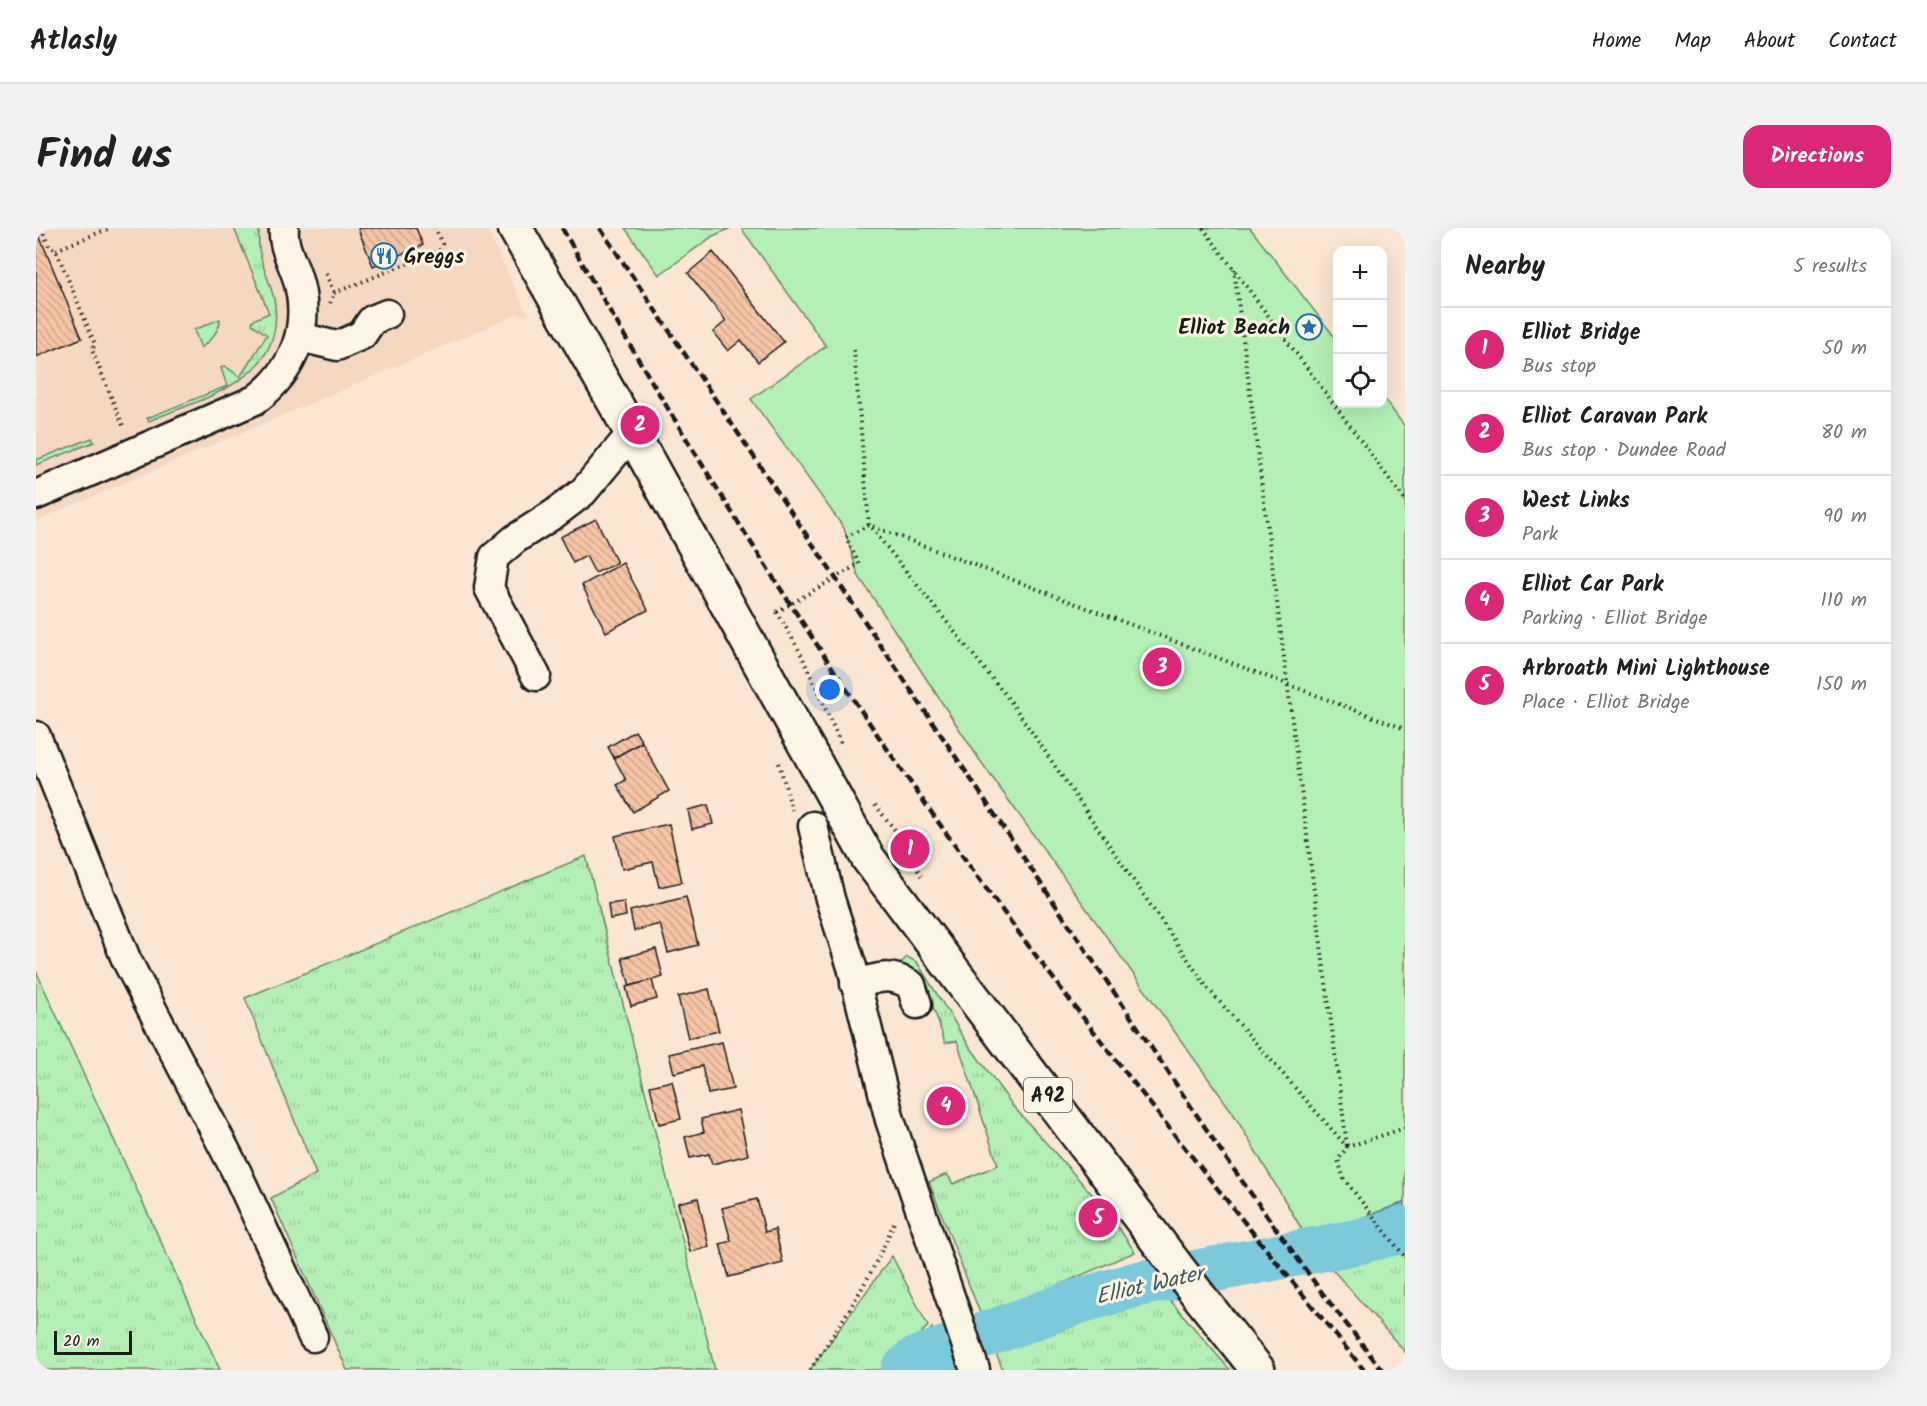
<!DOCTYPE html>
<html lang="en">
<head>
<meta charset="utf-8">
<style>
  body { margin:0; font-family:Kalam,sans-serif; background:#f2f2f2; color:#202124 }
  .controls { position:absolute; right:18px; top:18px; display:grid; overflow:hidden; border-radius:12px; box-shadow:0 6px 24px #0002 }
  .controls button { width:54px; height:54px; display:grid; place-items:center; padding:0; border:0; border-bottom:2px solid #e0e0e0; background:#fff; color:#202124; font:30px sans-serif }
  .scale { position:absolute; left:18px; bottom:15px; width:78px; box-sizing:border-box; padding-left:6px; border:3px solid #1c1c1c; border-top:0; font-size:16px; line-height:21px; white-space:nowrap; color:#1c1c1c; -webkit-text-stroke:4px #fcf5e5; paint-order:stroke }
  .you { position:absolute; left:794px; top:462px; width:21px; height:21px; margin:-15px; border:4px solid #fff; border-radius:50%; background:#1a73e8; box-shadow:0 0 0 9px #1a73e833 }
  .badge { display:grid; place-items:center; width:39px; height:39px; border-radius:50%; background:#db2777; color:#fff; font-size:20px; font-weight:700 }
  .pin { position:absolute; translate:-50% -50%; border:3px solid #fff; box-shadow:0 2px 6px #0006 }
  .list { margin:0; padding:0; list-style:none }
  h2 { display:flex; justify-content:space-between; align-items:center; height:78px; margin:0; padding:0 24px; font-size:26px }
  h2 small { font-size:20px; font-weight:400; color:#757577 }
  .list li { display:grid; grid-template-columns:39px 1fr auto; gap:18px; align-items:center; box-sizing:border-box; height:84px; padding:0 24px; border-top:2px solid #e0e0e0 }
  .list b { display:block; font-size:22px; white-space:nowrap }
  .list p { margin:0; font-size:20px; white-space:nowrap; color:#757577 }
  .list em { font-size:20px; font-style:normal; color:#757577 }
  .icon { flex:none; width:33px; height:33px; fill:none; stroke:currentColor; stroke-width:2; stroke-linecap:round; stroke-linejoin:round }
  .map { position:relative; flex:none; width:1369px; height:1142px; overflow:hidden; border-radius:18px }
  header { display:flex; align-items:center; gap:36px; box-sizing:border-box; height:84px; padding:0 30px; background:#fff; border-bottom:2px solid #e0e0e0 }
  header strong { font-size:28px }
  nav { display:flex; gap:33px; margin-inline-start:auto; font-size:21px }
  .intro { display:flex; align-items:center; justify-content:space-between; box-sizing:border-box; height:144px; padding:0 36px }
  h1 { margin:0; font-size:42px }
  .button { padding:15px 27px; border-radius:18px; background:#db2777; color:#fff; font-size:21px; font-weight:700 }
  main { display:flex; gap:36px; padding:0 36px }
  aside { flex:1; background:#fff; border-radius:18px; box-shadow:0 6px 24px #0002 }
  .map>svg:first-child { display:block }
  .built { fill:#f5d8c2 }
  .grass { fill:url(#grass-tufts); stroke:#688668; stroke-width:1.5 }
  .green { fill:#b4f0b5; stroke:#688668; stroke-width:1.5 }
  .water { fill:url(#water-ripples); stroke:#56848f; stroke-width:1.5 }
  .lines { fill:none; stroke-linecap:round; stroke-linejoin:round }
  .shore { stroke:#436169; stroke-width:1.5 }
  .river { stroke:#7dc9dc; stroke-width:46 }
  .building { fill:url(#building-back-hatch); stroke:#1c1c1c; stroke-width:1.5 }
  .minor-casing { stroke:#1c1c1c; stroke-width:33 }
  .major-casing { stroke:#1c1c1c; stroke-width:38 }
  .path { stroke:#1c1c1c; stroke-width:4; stroke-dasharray:1.5 4.5; stroke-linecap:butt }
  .minor { stroke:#fcf5e5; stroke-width:28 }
  .major { stroke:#fcf5e5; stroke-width:33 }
  .rail { stroke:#1c1c1c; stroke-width:4.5; stroke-dasharray:9 4.5; stroke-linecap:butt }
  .path-bridge { stroke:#1c1c1c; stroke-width:4; stroke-dasharray:1.5 4.5; stroke-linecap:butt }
  .labels { text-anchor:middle; stroke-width:6; stroke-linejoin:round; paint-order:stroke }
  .shield { fill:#fcf5e5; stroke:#5f5d58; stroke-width:1.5 }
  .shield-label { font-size:20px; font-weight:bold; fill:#1c1c1c }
  .poi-label { font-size:21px; font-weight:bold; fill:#1c1c1c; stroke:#fcf5e5; text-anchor:start }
  .water-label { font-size:22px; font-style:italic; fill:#3e595f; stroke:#fcf5e5 }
</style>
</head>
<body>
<header>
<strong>Atlasly</strong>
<nav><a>Home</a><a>Map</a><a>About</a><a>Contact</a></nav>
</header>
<div class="intro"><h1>Find us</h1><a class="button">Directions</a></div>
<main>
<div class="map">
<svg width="1369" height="1142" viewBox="0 0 1369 1142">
  <defs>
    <pattern id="grass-tufts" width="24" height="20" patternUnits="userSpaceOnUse" patternTransform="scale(1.5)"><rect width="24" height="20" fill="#b4f0b5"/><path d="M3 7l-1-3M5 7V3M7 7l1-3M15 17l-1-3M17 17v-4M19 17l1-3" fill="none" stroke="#9acd9b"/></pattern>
    <pattern id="water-ripples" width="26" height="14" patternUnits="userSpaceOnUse" patternTransform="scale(1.5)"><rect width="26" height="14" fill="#7dc9dc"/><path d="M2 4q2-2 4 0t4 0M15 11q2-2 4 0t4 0" fill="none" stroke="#6bacbc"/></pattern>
    <pattern id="building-back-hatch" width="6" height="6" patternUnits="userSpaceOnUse" patternTransform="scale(1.5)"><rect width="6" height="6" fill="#f6c4a6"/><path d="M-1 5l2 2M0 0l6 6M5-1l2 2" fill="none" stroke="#d2a88e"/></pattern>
  </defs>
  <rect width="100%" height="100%" fill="#fae6d2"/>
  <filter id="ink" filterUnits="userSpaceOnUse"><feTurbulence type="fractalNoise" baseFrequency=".0167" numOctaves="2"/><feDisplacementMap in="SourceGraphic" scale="12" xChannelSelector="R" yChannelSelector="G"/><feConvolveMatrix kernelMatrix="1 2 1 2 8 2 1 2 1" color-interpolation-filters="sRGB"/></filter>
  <g filter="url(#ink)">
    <path class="built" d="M0,0h450l42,87 -10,-1 -482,207z"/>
    <g class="grass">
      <path d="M198,0h24l1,2c0,7 -1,16 1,23 3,18 13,34 15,52 9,76 -73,93 -126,116l-2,-3 80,-32 -6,-18 4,-2 15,11 27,-42 -15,-11 1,-4 16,-7z"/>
      <path d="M56,210l2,4 -58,23v-5z"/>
      <path d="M550,628l129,514h-368l-76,-172 45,-24 -71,-176z"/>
      <path d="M871,729l10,5 51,82 45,62 94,105 28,41 -153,66 -53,-136 18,-8 6,10 45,-19 -41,-124 -12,2c-9,-27 -17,-65 -45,-79z"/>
      <path d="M0,743l184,399h-184z"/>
      <path d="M1369,1019v105l-73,-83z"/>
      <path d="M856,1028l36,70 -41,44h-77z"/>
      <path d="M1128,1065l66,77h-227l-14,-33z"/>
      <path d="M896,1100l16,42h-54z"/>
    </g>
    <g class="green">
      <path d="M589,0h106l-18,8 -54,39z"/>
      <path d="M705,0h509l87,112 1,64h44l1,-7 22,30v775l-98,36 -74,-125 -254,-354 -121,-184 -14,-47 -93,-129 75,-53z"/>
      <path d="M184,91c1,10 -11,23 -19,29l-7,-18z"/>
    </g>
    <path class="water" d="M1369,974v45l-73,22 -25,-31z"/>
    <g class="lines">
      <g class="shore">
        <path d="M1369,980l-84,32 -2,2 16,20 70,-20"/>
        <path d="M1369,989l-72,26 -2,3 7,7 67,-18"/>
      </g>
      <path class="river" d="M868,1142l11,-10 161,-58 62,-18 218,-42 49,-12"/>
    </g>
    <g class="building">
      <path d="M0,0l46,110 -46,19z"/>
      <path d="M326,0h54l7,17 -50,21 -15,-37z"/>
      <path d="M677,24l71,90 -26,20 -17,-22 -13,11 -15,-19 13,-11 -38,-48z"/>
      <path d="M560,291l21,44 -22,10 -9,-17 -13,7 -13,-26z"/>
      <path d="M587,335l25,47 -42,22 -24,-47z"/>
      <path d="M599,503l7,11 -28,16 -6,-11z"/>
      <path d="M606,514l27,49 -36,21 -16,-27 9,-5 -12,-22z"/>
      <path d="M672,577l5,19 -21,5 -4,-19z"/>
      <path d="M633,596l13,58 -23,5 -6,-25 -31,7 -7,-33z"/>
      <path d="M650,669l12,48 -30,8 -8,-29 -26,7 -4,-20z"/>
      <path d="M588,674l2,14 -16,3 -2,-15z"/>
      <path d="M620,721l7,28 -33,9 -8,-28z"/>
      <path d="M616,752l5,19 -26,7 -5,-19z"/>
      <path d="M673,761l10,42 -31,7 -10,-41z"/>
      <path d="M686,814l11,47 -25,5 -6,-28 -28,7 -5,-19z"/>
      <path d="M636,853l9,38 -22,5 -9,-38z"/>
      <path d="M702,882l10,45 -36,9 -3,-10 -19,4 -5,-21 19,-5 -3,-13z"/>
      <path d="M662,970l11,49 -19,5 -12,-49z"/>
      <path d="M721,971l8,33 10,-3 8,34 -54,14 -9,-33 11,-3 -9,-33z"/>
    </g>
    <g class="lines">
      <g class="minor-casing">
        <g id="minor">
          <path d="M264,109l37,9 25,-11 10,-15 15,-6"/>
          <path d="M0,267l219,-95c40,-29 57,-75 42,-123 -5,-16 -15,-32 -13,-49"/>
          <path d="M500,448l-47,-88 5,-31 21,-18 39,-25 29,-22 49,-59"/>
          <path d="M0,508l90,223 110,212 77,166"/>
          <path d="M777,598l17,73 22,68 38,153 85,250"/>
          <path d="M819,756c25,-6 33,-12 56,1l6,19"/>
        </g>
      </g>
      <g class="major-casing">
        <path id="major" d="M479,0l117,205 236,425 331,438 59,74"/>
      </g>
      <g class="path">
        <path d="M5,0l8,18 7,4 39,94 -3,6 32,78"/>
        <path d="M1167,0l202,272"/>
        <path d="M20,22l54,-22"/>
        <path d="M1198,41l113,877"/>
        <path d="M290,46l8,19 -4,10"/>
        <path d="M298,65l105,-42 3,-7 -7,-16"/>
        <path d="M818,122l15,175 142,177 195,284 141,161"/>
        <path d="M823,336l-13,-27 23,-12 536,204"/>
        <path d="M741,384l23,40 42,94"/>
        <path d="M743,535l13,47"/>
        <path d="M839,577l24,30 22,41"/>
        <path d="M1369,900l-58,19 -9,13 6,19 61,78"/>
        <path d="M774,1142c32,-48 64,-96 85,-150"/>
      </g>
      <use href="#minor" class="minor"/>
      <use href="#major" class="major"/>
      <g class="rail">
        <path d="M526,0c138,242 288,478 454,701 112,150 230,296 348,441"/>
        <path d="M564,0l627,932 93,130 62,80"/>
      </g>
      <path class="path-bridge" d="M741,384l82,-48"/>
    </g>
  </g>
  <defs>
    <g id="restaurant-ring" transform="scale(1.35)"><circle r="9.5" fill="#fcf5e5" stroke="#1f6fb2" stroke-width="1.5"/><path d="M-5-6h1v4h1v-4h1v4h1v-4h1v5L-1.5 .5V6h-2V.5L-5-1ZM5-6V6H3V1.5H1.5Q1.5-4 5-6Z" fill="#1f6fb2"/></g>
    <g id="sight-ring" transform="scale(1.35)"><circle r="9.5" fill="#fcf5e5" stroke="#1f6fb2" stroke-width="1.5"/><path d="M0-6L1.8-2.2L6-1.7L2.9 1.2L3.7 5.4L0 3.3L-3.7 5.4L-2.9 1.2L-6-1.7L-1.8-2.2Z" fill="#1f6fb2"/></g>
  </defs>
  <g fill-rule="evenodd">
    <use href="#restaurant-ring" x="348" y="28"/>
    <use href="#sight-ring" x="1273" y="99"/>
  </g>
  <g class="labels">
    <rect class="shield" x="988" y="850" width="48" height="34" rx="4.5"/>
    <g class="shield-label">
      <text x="1012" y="874">A92</text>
    </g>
    <g class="poi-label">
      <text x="368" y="35">Greggs</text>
      <text x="1254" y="106" text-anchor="end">Elliot Beach</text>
    </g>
    <g class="water-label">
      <text transform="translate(1113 1056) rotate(-13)" y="8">Elliot Water</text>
    </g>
  </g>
</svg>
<div class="controls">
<button>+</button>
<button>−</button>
<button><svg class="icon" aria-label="locate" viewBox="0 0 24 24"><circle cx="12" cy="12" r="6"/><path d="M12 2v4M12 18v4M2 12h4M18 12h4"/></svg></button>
</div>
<div class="scale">20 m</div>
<div class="you"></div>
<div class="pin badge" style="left:874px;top:621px">1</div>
<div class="pin badge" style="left:604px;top:197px">2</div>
<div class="pin badge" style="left:1126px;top:439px">3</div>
<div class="pin badge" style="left:910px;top:878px">4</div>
<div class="pin badge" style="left:1062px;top:990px">5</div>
</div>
<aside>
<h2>Nearby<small>5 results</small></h2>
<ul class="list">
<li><span class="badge">1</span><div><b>Elliot Bridge</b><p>Bus stop</p></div><em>50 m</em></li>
<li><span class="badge">2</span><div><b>Elliot Caravan Park</b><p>Bus stop · Dundee Road</p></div><em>80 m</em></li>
<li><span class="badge">3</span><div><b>West Links</b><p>Park</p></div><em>90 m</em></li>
<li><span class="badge">4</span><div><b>Elliot Car Park</b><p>Parking · Elliot Bridge</p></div><em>110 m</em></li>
<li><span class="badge">5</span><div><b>Arbroath Mini Lighthouse</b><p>Place · Elliot Bridge</p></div><em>150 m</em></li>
</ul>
</aside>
</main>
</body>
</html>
